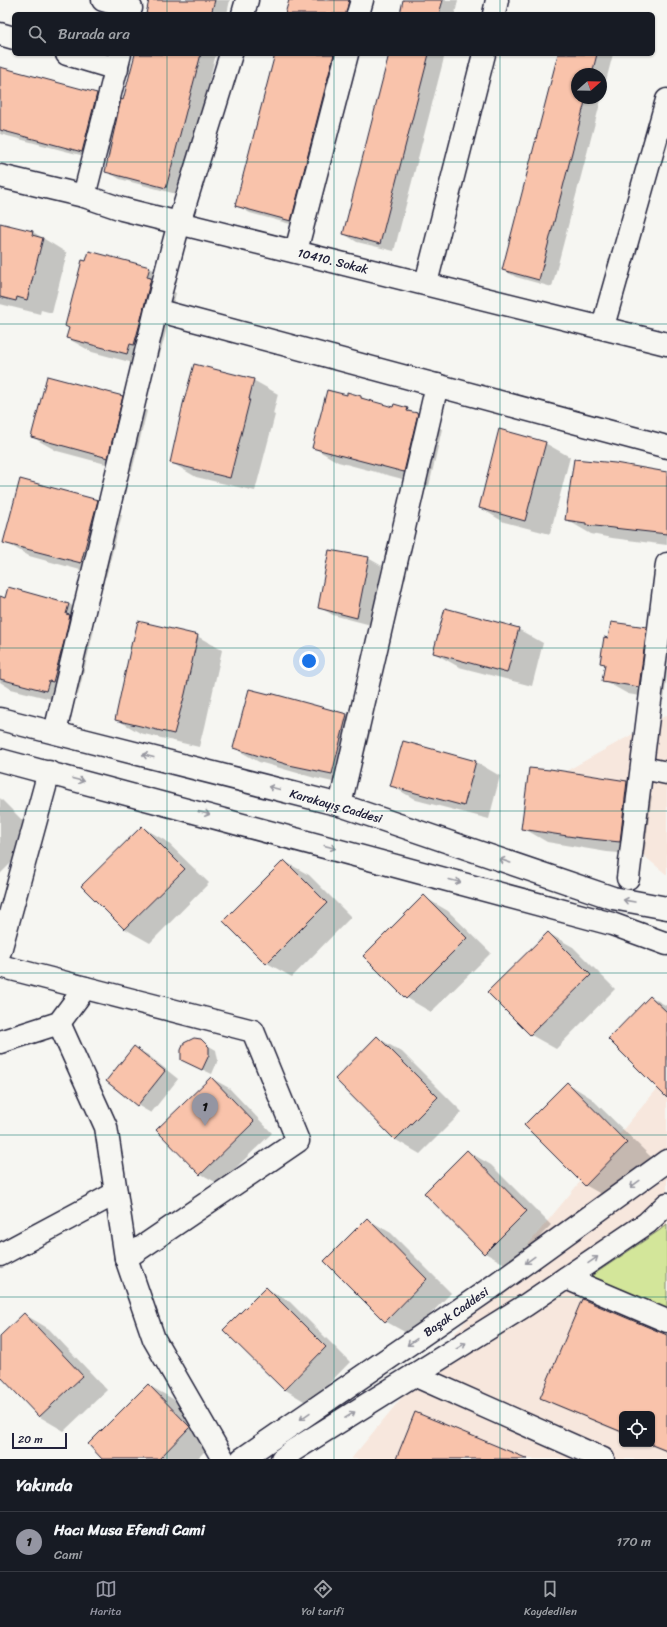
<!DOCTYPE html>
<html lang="tr">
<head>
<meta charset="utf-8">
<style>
  body { margin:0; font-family:Sriracha,sans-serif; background:#242831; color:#f1f3f6 }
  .controls { position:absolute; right:12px; bottom:12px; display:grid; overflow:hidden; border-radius:6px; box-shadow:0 1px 3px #0004 }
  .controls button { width:36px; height:36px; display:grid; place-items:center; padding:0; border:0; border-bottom:1px solid #363941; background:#171b24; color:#f1f3f6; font:20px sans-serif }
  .compass { position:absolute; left:571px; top:68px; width:36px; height:36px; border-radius:50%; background:#171b24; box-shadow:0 1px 3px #0004; rotate:70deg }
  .scale { position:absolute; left:12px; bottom:10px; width:55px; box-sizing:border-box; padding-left:4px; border:2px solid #22223b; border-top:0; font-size:11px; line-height:14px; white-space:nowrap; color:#22223b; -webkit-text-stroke:3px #f6f6f2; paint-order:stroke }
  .you { position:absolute; left:309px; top:661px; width:14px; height:14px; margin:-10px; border:3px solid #fff; border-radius:50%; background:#1a73e8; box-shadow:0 0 0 6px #1a73e833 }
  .badge { display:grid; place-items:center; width:26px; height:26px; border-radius:50%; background:#9495a2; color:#111; font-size:13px; font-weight:700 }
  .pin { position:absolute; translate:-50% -33px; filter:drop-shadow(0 1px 2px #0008) }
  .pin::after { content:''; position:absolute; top:21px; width:14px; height:12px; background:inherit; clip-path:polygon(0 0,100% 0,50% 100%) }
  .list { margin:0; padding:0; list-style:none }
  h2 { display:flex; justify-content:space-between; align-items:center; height:52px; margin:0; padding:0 16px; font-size:17px }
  h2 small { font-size:13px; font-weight:400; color:#9ea1a6 }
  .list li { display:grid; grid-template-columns:26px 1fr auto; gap:12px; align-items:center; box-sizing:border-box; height:60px; padding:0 16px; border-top:1px solid #363941 }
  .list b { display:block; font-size:15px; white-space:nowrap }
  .list p { margin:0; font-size:13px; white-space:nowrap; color:#9ea1a6 }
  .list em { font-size:13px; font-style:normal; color:#9ea1a6 }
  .icon { flex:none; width:22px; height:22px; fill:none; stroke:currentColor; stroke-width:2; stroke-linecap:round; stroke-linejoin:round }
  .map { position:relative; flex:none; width:667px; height:1459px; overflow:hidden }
  .search { position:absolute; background:#171b24; box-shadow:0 1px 3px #0004; left:12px; right:12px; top:12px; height:44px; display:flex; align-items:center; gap:10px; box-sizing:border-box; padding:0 14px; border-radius:6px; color:#9ea1a6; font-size:15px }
  .sheet { height:112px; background:#171b24 }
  nav { display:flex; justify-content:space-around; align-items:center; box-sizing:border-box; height:56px; border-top:1px solid #363941; background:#171b24; font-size:11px; color:#9ea1a6 }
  nav a { display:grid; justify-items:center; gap:2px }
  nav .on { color:#9495a2 }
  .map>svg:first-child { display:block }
  .built { fill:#f7e7dd; fill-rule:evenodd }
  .green { fill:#d3e69a; stroke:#7a846a }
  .shadow { fill:#0003; fill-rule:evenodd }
  .building { fill:#f9c3ab; stroke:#22223b }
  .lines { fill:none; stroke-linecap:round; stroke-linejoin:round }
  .minor-casing { stroke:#22223b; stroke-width:25 }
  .major-casing { stroke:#22223b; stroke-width:25 }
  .minor { stroke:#f6f6f2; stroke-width:22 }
  .major { stroke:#f6f6f2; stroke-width:22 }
  .oneway { stroke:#9797a0 }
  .grid { fill:none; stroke:#0f766e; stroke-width:1; stroke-opacity:0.55 }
  .labels { text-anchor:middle; stroke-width:3; stroke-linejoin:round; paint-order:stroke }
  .street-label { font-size:12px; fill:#22223b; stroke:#f6f6f2 }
</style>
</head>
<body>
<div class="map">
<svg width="667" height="1459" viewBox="0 0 667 1459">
  <rect width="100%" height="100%" fill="#f6f6f2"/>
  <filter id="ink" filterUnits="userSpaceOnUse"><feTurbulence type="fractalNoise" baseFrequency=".025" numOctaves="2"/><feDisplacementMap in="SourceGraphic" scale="8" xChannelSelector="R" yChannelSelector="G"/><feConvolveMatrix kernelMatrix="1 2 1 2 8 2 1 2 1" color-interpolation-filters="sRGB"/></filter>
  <g filter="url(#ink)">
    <g class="built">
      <path d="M667,715v160l-115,-96z"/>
      <path d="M667,1077v382h-316l290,-351zM622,1414h30v30h-30z"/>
    </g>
    <path class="green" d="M667,1224v85l-77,-32 70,-47z"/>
    <g class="shadow">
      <path d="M150,0h80l-3,14h-80z"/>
      <path d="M290,0h77l-6,14h-75z"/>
      <path d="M404,0h54l-3,14h-54z"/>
      <path d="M136,54h80l-36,141 -60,-16 -14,-8 16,-71 2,1z"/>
      <path d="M276,54h76l-47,174 -55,-15 -13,-7z"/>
      <path d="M390,54h55l-51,197 -37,-9 -13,-8z"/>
      <path d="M559,54h54l-61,233 -36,-10 -13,-7zM577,74h24v24h-24z"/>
      <path d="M0,68l97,26 14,8 -15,57 -96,-25z"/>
      <path d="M0,224l33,8 34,21 -15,60 -11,-3 -1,4 -40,-10z"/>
      <path d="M150,268l24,14 -2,9 4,2 -17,65 -4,-1 -3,11 -60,-16 -25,-14z"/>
      <path d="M253,380l25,14 -5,20 2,1 -20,76 -59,-14 -24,-14z"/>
      <path d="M122,397l25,14 -15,60 -75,-20 -25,-14z"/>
      <path d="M361,397l8,4 24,7 14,1 35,20 -13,57 -91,-24 -24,-14z"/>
      <path d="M545,443l25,14 -20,77 -46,-12 -24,-14z"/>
      <path d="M667,473v72l-55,-7 -21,-4 -24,-14z"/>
      <path d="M97,500l25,15 -16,62 -77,-21 -24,-14z"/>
      <path d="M368,558l14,8 -11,59 -38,-10 -14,-8z"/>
      <path d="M69,604l24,15 -2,9 3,2 -16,65 -5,-1 -2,10 -60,-15 -11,-7v-77z"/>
      <path d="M646,628l21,12v33l-3,27 -36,-6 -25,-14 2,-15 -4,-2 8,-24z"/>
      <path d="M518,629l25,14 -11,43 -73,-19 -25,-14z"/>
      <path d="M197,636l25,14 -17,77h-1l-5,20 -59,-14 -24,-14z"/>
      <path d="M347,715l24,15 -15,57 -41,-9 -56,-16 -25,-14z"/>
      <path d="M403,743l73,19 24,14 -11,43 -73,-19 -24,-14z"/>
      <path d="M551,770l76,12 25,14 -8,59 -37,-3 -60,-10 -24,-14z"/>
      <path d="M0,798l38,38 -38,38z"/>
      <path d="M142,827l24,14 43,42 -59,60 -25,-14 -42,-43z"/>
      <path d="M284,861l25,14 42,42 -59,60 -25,-14z"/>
      <path d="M424,897l24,14 43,42 -60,59 -24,-14 -42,-42z"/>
      <path d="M548,933l25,14 42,42 -59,60 -25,-14 -42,-43z"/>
      <path d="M651,997l16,9v91z"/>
      <path d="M378,1038l24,14 60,60 -42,42 -24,-14 -60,-61z"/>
      <path d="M197,1039l19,11 2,10 -6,14 -30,-14z"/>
      <path d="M134,1047l14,8 30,24 -27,34 -14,-8z"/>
      <path d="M211,1078l18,10 43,45 -53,51 -18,-10 -43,-44z"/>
      <path d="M567,1083l24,15 60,59 -41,42 -25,-14z"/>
      <path d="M467,1151l24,14 60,60 -41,42 -25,-14z"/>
      <path d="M367,1219l24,14 60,60 -41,42 -25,-14z"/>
      <path d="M266,1288l24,14 60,60 -41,42 -25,-15z"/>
      <path d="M24,1314l25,15 58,61 -43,41 -24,-14 -40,-42v-38z"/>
      <path d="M667,1336v116l-20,-8h5v-30h-30v19l-67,-28 -13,-7z"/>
      <path d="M148,1385l25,14 41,43 -17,17h-93z"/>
    </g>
    <g class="building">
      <path d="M149,0h66l-4,14h-65z"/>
      <path d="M289,0h60l-3,14h-61z"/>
      <path d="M403,0h40l-4,14h-39z"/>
      <path d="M135,54h66l-35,134 -61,-16 16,-73 2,1z"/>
      <path d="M275,54h59l-43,167 -56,-15z"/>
      <path d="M389,54h40l-49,190 -37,-10z"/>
      <path d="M558,54h39l-5,20h-15v24h9l-47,182 -37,-10z"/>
      <path d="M0,67l97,26 -15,59 -82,-22z"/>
      <path d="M0,223l33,8 -1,4 11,3 -16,62 -10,-3 -1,4 -16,-4z"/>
      <path d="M89,251l61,16 -3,10 4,1 -11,45 -6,22 -4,-1 -3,10 -61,-16 3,-10 -4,-2 17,-66 4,1z"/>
      <path d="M194,364l60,15 -5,20h1l-20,79 -60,-15 13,-59z"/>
      <path d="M47,376l76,20 -15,62 -77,-21z"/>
      <path d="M327,390l20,5v-3l14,4v2l32,9 1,-3 14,4 -1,3 11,2 -14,59 -92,-24z"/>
      <path d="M499,429l47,13 -21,79 -46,-13z"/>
      <path d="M574,459l41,4 52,9v62l-81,-9v-2l-21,-3z"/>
      <path d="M20,479l78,21 -17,63 -78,-20z"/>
      <path d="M329,550l40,7 -12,61 -39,-10z"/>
      <path d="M8,587l61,17 -3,10 4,1 -5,23 -12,44 -4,-1 -3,10 -46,-12v-83l5,2z"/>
      <path d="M445,608l74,20 -12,45 -74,-20z"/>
      <path d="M138,621l60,14 -13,59 -11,40 -59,-14 17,-79h1z"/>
      <path d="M611,622l36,5 -8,60 -37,-6 3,-17 -5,-1 4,-26 4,1z"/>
      <path d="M249,689l20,5 1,-1 77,21 -15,60 -43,-9 -56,-17z"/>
      <path d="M403,741l73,20 -12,45 -74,-20z"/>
      <path d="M529,768l21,2v-1l77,12 -7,61 -39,-4 -60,-9z"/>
      <path d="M142,826l43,43 -61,60 -43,-43z"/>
      <path d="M284,860l43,43 -61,61 -43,-43z"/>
      <path d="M424,895l43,43 -61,61 -43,-43z"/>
      <path d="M548,932l43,43 -61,60 -43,-43z"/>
      <path d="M650,996l17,16v86l-59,-59z"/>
      <path d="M377,1036l61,61 -43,43 -60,-61z"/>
      <path d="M194,1038l7,1 8,8v8l-7,15 -21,-10v-10l3,-7z"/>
      <path d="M134,1046l31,25 -28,35 -31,-25z"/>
      <path d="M211,1077l43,45 -54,53 -44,-45z"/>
      <path d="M567,1082l60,61 -42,43 -61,-61z"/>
      <path d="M467,1150l60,61 -43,43 -60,-61z"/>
      <path d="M367,1218l60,61 -42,43 -61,-61z"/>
      <path d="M266,1287l60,60 -42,43 -61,-60z"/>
      <path d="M582,1299l85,36v116l-15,-6v-31h-30v18l-82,-34z"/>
      <path d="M24,1313l59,63 -44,41 -39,-41v-40z"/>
      <path d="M148,1384l42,43 -31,32h-57l-14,-15z"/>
      <path d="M415,1412l113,47h-132z"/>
    </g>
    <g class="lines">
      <g class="minor-casing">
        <g id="minor">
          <path d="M103,0l28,8"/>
          <path d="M243,14l4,-14"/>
          <path d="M358,14l4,-14"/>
          <path d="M494,14l3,-14"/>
          <path d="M0,34l14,4"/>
          <path d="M67,54l50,15"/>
          <path d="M0,176l84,20 38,13 545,135"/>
          <path d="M84,196l36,-142"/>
          <path d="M296,251l51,-197"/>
          <path d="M426,283l58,-229"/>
          <path d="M156,310l511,137"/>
          <path d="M603,326l64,-226"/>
          <path d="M55,732l101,-422 23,-87 52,-169"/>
          <path d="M643,768l24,5"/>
          <path d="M340,805l97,-420"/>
          <path d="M628,878l39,-314"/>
          <path d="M0,951l49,-179"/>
          <path d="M0,966l253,65 45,110 -172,117"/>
          <path d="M59,1023l47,104 20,131 28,81 69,120"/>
          <path d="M0,1042l59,-19 26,-35"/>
          <path d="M0,1255l116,-62"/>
          <path d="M566,1278l101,43"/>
          <path d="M414,1375l189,84"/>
          <path d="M242,1459l246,-169 179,-129"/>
          <path d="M282,1459l12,-9 232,-145 121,-82 20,-19"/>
        </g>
      </g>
      <g class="major-casing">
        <g id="major">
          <path d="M0,719l340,86 273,93 54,10"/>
          <path d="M0,760l612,164 55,20"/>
        </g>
      </g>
      <use href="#minor" class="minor"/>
      <use href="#major" class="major"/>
    </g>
    <defs><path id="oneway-shaft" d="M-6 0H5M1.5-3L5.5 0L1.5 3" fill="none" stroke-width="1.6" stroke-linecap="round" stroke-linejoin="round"/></defs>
    <g class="oneway">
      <use href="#oneway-shaft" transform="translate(148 756) rotate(-166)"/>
      <use href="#oneway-shaft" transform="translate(78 780) rotate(15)"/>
      <use href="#oneway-shaft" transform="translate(274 788) rotate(-166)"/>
      <use href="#oneway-shaft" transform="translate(204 813) rotate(15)"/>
      <use href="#oneway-shaft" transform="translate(330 847) rotate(15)"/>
      <use href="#oneway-shaft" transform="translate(505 861) rotate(-161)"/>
      <use href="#oneway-shaft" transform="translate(455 881) rotate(15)"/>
      <use href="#oneway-shaft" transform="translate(629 901) rotate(-170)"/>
      <use href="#oneway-shaft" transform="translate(635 1184) rotate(144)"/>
      <use href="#oneway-shaft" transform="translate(530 1260) rotate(144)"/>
      <use href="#oneway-shaft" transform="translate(593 1260) rotate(-35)"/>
      <use href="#oneway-shaft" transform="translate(412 1342) rotate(145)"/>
      <use href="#oneway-shaft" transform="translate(461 1346) rotate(-32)"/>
      <use href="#oneway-shaft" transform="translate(350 1415) rotate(-32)"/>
      <use href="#oneway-shaft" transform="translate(305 1416) rotate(145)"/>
    </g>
  </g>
  <path class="grid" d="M167,0v14M334,0v14M500,0v14M167,54v1405M334,54v1405M500,54v1405M0,162h667M0,324h667M0,486h667M0,648h667M0,811h667M0,973h667M0,1135h667M0,1297h667"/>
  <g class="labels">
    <g class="street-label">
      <text transform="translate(333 261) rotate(14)" y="4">10410. Sokak</text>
      <text transform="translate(336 806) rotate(16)" y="4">Karakayış Caddesi</text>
      <text transform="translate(456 1312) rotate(-35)" y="4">Başak Caddesi</text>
    </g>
  </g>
</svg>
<div class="controls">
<button><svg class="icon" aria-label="locate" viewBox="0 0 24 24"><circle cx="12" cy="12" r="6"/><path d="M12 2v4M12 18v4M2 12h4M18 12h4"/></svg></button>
</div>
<svg class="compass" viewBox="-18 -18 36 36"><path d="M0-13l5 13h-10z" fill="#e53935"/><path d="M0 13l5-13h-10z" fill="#9ea1a6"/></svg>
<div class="scale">20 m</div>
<div class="you"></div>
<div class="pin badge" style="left:205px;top:1126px">1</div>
<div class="search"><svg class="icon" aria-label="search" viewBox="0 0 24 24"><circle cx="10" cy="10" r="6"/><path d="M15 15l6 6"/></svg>Burada ara</div>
</div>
<section class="sheet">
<h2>Yakında<small></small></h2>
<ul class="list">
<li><span class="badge">1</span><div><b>Hacı Musa Efendi Cami</b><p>Cami</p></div><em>170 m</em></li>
</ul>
</section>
<nav>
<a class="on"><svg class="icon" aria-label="map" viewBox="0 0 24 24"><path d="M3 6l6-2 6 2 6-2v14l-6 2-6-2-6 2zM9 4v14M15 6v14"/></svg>Harita</a>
<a><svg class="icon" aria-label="directions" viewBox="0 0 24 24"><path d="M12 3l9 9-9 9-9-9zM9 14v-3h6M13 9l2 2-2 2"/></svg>Yol tarifi</a>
<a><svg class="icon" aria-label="saved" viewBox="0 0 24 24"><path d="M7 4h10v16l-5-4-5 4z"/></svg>Kaydedilen</a>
</nav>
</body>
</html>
